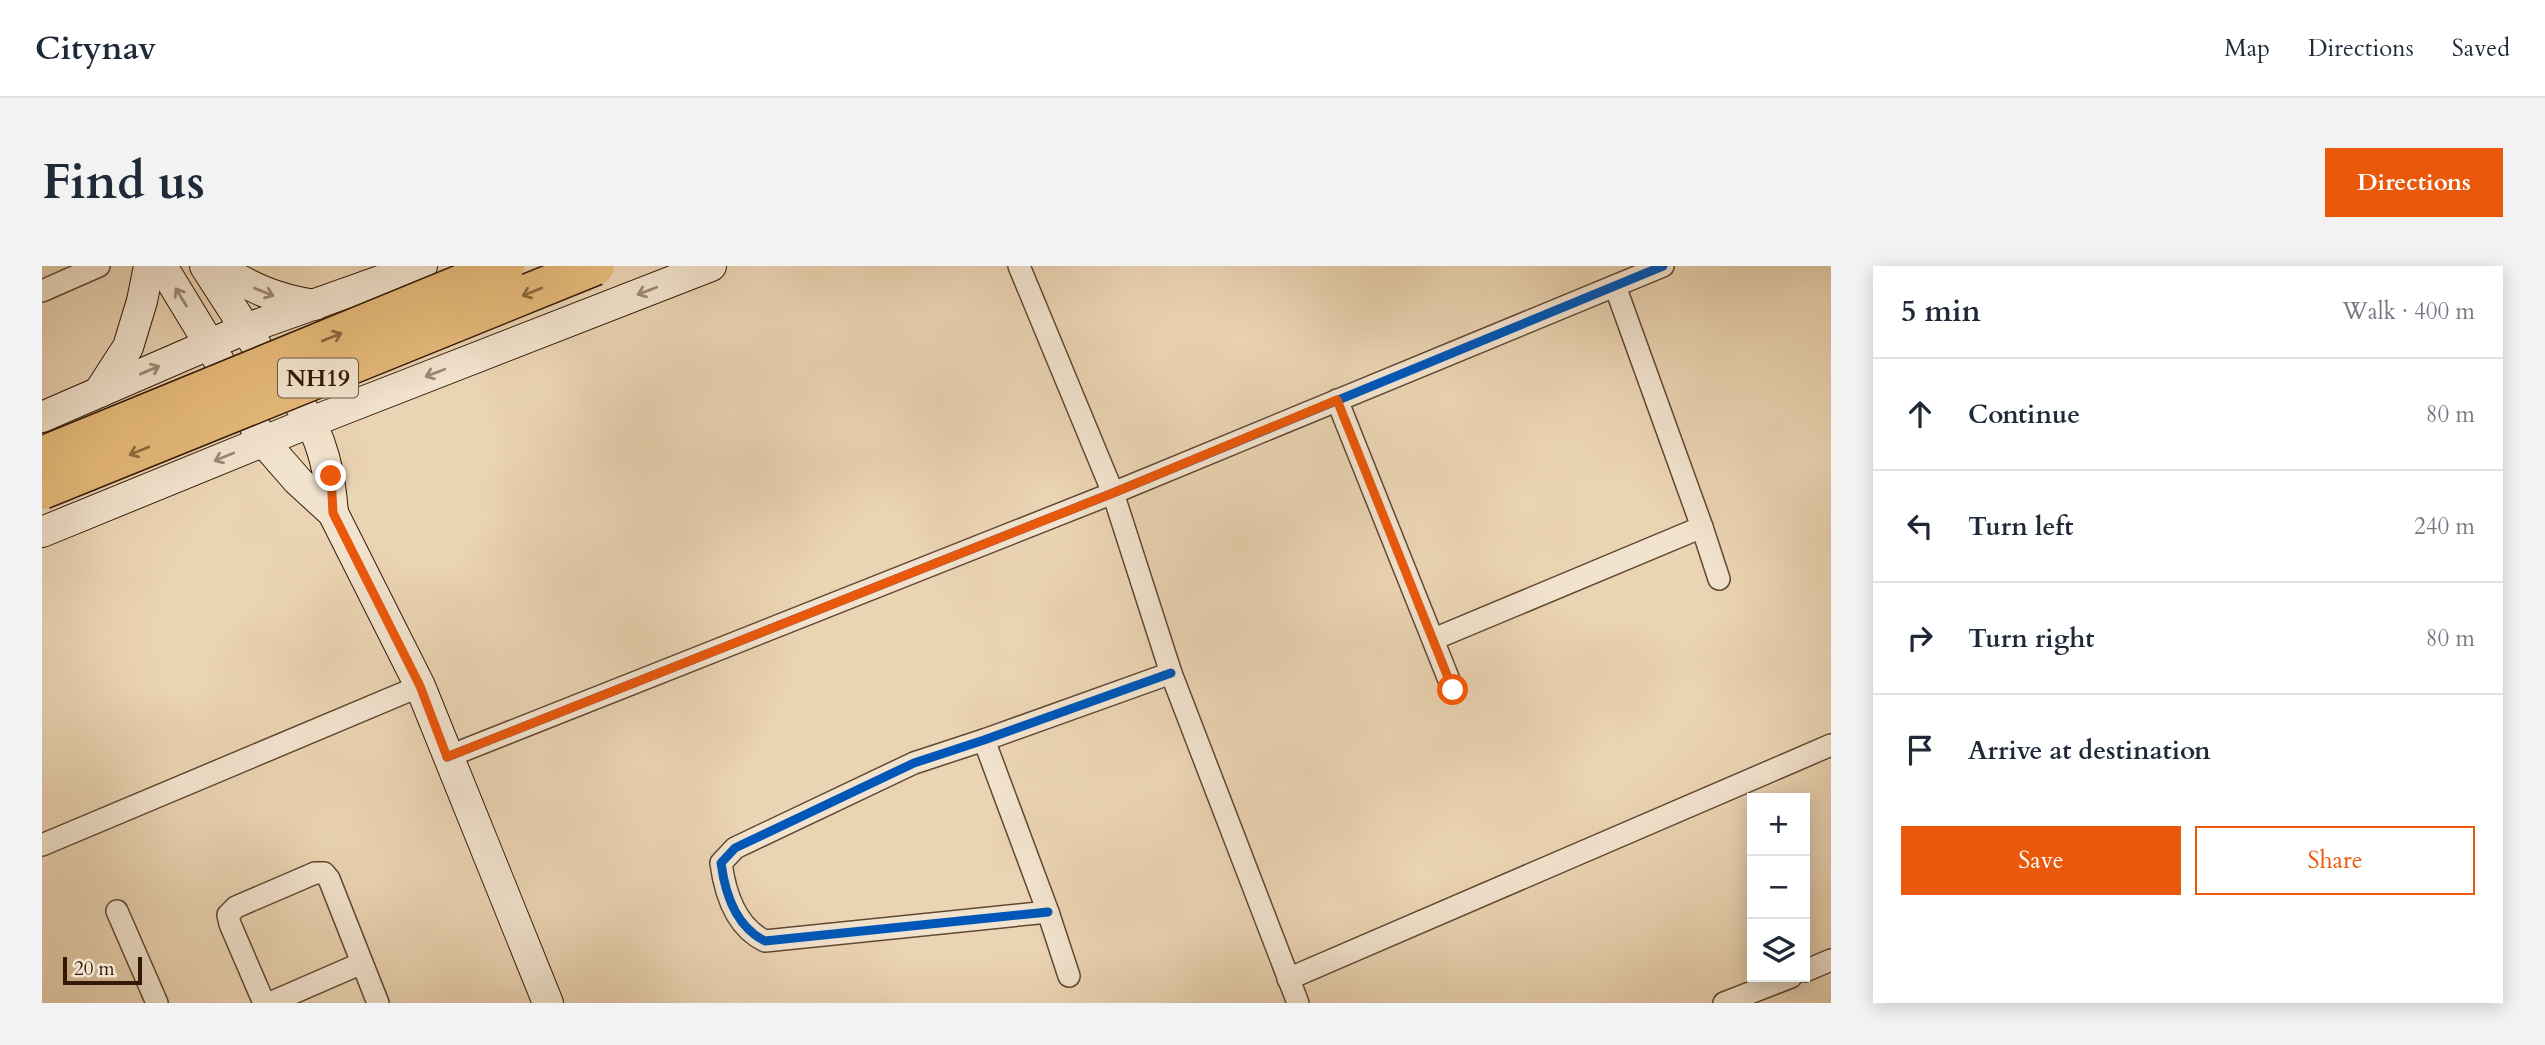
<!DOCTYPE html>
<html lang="en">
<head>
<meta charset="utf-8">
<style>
  body { margin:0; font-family:Cardo,serif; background:#f2f2f3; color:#1f2937 }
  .controls { position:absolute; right:21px; bottom:21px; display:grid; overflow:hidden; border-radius:0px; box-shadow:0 4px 18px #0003 }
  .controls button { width:63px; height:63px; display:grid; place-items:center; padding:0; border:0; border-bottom:2px solid #e0e1e3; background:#fff; color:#1f2937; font:35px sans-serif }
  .scale { position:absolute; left:21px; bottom:18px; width:79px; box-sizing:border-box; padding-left:7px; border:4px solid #331a06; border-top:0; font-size:19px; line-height:24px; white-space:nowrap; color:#331a06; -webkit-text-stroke:5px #f2e3ce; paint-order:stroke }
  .stop { position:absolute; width:21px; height:21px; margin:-16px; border:5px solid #ea580c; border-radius:50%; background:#fff }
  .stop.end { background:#ea580c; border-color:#fff; box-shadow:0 2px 7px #0008 }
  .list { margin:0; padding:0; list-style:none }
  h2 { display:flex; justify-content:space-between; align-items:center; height:91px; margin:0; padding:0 28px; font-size:30px }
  h2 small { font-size:23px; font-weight:400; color:#747a83 }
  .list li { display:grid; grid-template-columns:46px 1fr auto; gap:21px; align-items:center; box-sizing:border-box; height:112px; padding:0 28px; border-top:2px solid #e0e1e3 }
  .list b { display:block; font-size:26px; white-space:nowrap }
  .list em { font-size:23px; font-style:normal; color:#747a83 }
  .actions { display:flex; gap:14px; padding:21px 28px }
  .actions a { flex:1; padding:16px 0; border:2px solid #ea580c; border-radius:0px; text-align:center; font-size:24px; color:#ea580c }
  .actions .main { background:#ea580c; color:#fff }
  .icon { flex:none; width:38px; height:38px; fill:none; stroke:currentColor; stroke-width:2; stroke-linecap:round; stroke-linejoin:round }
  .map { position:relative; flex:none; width:1789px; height:737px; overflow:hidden; border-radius:0px }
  header { display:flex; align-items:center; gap:42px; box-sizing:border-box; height:98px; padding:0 35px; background:#fff; border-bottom:2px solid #e0e1e3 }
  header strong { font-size:33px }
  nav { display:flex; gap:38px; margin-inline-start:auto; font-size:24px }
  .intro { display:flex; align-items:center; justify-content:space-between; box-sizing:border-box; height:168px; padding:0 42px }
  h1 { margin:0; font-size:49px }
  .button { padding:18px 32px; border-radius:0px; background:#ea580c; color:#fff; font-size:24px; font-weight:700 }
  main { display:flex; gap:42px; padding:0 42px }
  aside { flex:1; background:#fff; border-radius:0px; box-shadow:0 4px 18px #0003 }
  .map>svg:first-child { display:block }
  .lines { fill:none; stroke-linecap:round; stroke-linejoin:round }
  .street-casing { stroke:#614831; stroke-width:24 }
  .secondary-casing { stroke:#331a06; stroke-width:32 }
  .street { stroke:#f2e3ce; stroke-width:21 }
  .secondary { stroke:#f2e3ce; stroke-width:30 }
  .highway-bridge-casing { stroke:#331a06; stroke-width:41; stroke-linecap:butt }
  .highway-bridge { stroke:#e6ba7a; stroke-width:38 }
  .cycleway-casing { stroke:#f2e3ce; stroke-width:13 }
  .cycleway { stroke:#0057b8; stroke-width:9 }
  .oneway { stroke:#9c8974 }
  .oneway2 { stroke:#8c6a40 }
  .route { stroke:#ea580c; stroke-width:9 }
  .labels { text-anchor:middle; stroke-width:5; stroke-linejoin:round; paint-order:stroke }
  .shield { fill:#f2e3ce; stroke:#6c5642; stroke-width:2 }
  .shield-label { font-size:23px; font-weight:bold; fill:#331a06 }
</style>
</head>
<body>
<header>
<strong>Citynav</strong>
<nav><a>Map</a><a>Directions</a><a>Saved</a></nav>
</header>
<div class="intro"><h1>Find us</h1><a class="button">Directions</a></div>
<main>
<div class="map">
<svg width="1789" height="737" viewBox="0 0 1789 737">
  <rect width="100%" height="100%" fill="#ebd4b3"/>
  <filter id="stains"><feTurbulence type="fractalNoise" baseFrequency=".00286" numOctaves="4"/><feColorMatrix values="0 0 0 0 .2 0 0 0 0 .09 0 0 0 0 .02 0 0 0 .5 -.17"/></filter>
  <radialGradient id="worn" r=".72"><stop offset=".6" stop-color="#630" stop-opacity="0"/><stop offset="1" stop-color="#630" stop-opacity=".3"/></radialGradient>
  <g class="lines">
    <g class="street-casing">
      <g id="street">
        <path d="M977,0l94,227 58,180 127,330"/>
        <path d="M1573,20l87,241 17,52"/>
        <path d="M0,25l57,-25"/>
        <path d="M1295,134l116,290"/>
        <path d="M1392,373l268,-112"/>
        <path d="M942,474l64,172 21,64"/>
        <path d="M405,491l666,-264 550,-227"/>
        <path d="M0,579l378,-159"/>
        <path d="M75,645l40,92"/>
        <path d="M1006,646l-283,29c-29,-14 -40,-48 -44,-78l14,-15 179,-85 70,-23 187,-67"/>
        <path d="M1763,705l26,-11"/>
        <path d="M1246,713l543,-234"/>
        <path d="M222,737l-34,-79 -2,-9 8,-8 79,-34h9l5,6 49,124"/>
        <path d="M228,737l92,-40"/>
        <path d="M1682,737l67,-26"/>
      </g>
    </g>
    <g class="secondary-casing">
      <g id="secondary">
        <path d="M120,0l48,79 53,96 35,40 35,32 87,173 128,317"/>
        <path d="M163,0l51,79"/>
        <path d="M173,0c36,21 58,33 100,39"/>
        <path d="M57,126l29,-45 14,-46 7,-35"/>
        <path d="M258,139c23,32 30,70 33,108"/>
        <path d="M0,151l203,-88 177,-63"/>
        <path d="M0,266l269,-110 400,-156"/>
      </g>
    </g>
    <use href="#street" class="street"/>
    <use href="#secondary" class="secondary"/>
    <g class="highway-bridge-casing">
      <g id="highway-bridge">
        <path d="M0,190l463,-190"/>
        <path d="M0,224l553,-224"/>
      </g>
    </g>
    <use href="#highway-bridge" class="highway-bridge"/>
    <g class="cycleway-casing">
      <g id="cycleway">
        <path d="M405,491l666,-264 550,-227"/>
        <path d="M1006,646l-283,29c-29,-14 -40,-48 -44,-78l14,-15 179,-85 70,-23 187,-67"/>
      </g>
    </g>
    <use href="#cycleway" class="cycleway"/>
  </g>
  <defs><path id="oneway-shaft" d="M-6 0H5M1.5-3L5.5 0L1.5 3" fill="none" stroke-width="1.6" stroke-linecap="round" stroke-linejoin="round" transform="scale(1.75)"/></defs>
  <g class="oneway">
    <use href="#oneway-shaft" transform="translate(605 25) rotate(159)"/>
    <use href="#oneway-shaft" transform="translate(222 26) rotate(22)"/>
    <use href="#oneway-shaft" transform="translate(139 31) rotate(-121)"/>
    <use href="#oneway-shaft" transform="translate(108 104) rotate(-23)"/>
    <use href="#oneway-shaft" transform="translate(393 107) rotate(159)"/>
    <use href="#oneway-shaft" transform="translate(182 191) rotate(158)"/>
  </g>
  <g class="oneway2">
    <use href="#oneway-shaft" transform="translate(490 26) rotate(158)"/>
    <use href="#oneway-shaft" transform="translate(290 71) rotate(-22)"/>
    <use href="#oneway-shaft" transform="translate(97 185) rotate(158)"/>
  </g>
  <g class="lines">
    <path class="route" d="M289,210l2,37 87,173 27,71 666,-264 224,-93 116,290"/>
  </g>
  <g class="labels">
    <rect class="shield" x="236" y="92.5" width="80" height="39" rx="5"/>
    <g class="shield-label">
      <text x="276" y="120">NH19</text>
    </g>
  </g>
  <rect width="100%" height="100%" filter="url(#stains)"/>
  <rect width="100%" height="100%" fill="url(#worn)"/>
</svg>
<div class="controls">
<button>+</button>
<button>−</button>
<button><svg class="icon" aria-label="layers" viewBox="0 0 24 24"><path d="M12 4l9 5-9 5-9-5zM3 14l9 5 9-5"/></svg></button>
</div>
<div class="scale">20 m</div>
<div class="stop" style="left:1411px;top:424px"></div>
<div class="stop end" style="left:289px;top:210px"></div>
</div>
<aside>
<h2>5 min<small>Walk · 400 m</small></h2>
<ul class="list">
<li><svg class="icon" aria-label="ahead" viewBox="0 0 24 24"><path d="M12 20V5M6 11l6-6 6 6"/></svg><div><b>Continue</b></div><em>80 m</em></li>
<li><svg class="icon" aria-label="left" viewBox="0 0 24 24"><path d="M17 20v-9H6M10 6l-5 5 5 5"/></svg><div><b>Turn left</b></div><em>240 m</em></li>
<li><svg class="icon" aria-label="right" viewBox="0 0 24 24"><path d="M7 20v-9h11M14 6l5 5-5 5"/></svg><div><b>Turn right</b></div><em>80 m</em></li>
<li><svg class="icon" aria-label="arrive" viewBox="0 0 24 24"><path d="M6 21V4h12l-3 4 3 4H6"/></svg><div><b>Arrive at destination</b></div></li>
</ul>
<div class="actions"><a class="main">Save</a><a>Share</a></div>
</aside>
</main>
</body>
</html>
